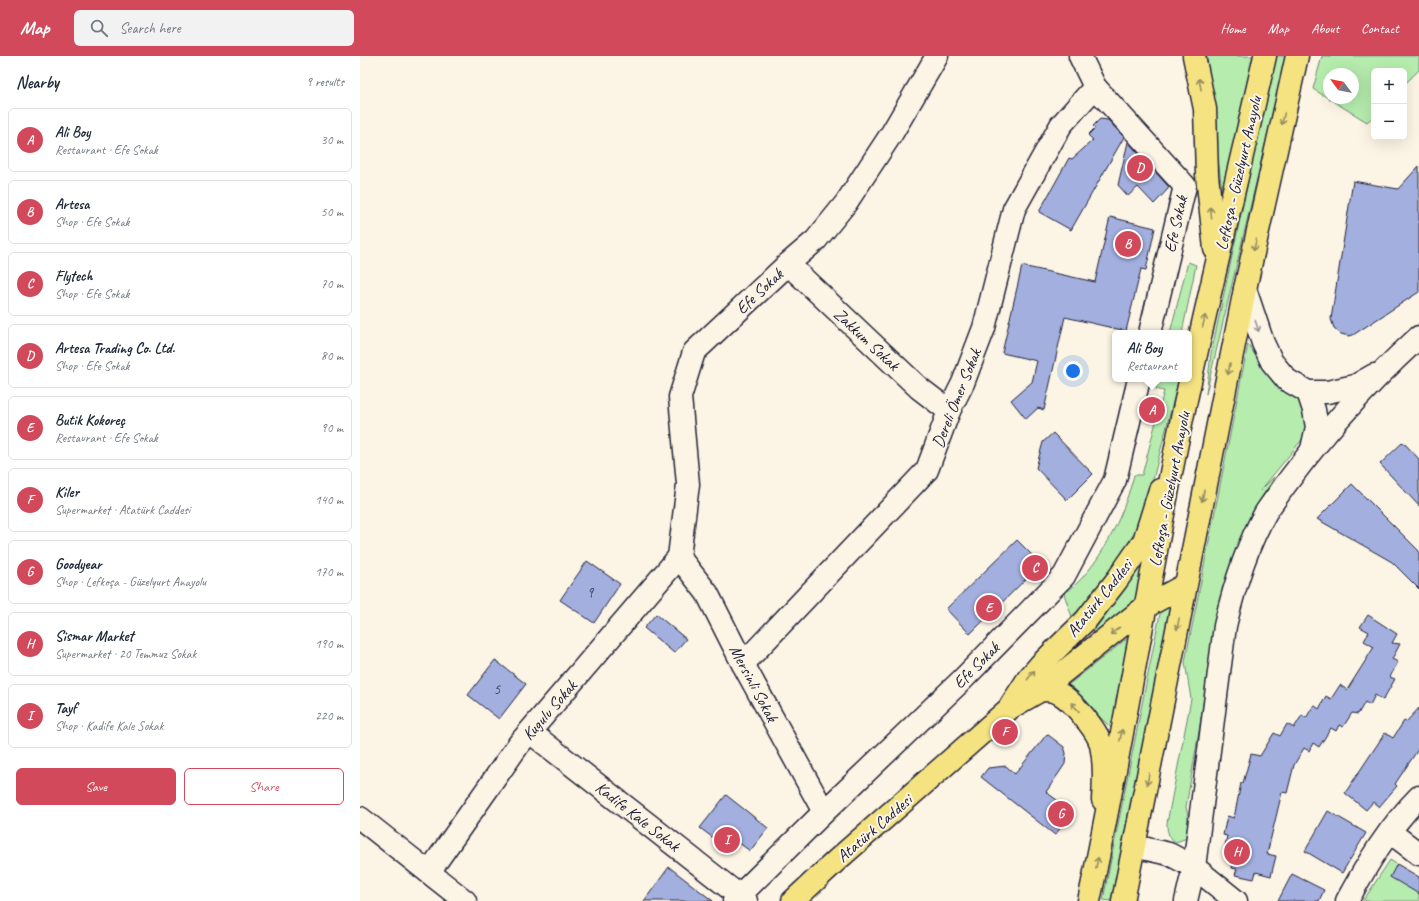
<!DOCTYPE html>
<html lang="en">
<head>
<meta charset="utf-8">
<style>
  body { margin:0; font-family:Caveat,sans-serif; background:#f2f2f3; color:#1f2937 }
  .controls { position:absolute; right:12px; top:12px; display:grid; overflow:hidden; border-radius:6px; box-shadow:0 4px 16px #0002 }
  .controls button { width:36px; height:36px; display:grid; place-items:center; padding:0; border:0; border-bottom:1px solid #e0e1e3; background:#fff; color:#1f2937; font:20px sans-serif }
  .compass { position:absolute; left:963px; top:12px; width:36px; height:36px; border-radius:50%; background:#fff; box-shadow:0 4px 16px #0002; rotate:302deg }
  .you { position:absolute; left:713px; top:315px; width:14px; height:14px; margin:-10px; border:3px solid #fff; border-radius:50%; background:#1a73e8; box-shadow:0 0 0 6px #1a73e833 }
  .badge { display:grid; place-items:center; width:26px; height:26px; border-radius:50%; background:#d1495b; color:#fff; font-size:13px; font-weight:700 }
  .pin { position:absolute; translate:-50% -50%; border:2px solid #fff; box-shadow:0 1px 4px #0006 }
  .popup { position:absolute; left:752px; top:274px; width:80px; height:52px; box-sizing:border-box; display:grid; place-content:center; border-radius:6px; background:#fff; filter:drop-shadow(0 1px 3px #0005); font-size:13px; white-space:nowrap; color:#747a83 }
  .popup b { font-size:15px; color:#1f2937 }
  .popup::after { content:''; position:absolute; left:50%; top:100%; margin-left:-8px; border:8px solid transparent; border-top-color:#fff }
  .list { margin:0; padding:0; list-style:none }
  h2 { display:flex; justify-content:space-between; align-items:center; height:52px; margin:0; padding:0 16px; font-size:17px }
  h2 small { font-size:13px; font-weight:400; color:#747a83 }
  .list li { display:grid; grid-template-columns:26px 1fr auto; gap:12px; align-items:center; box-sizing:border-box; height:64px; margin:0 8px 8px; padding:0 8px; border:1px solid #e0e1e3; border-radius:6px }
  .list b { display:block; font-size:15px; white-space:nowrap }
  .list p { margin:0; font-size:13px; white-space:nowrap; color:#747a83 }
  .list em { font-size:13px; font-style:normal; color:#747a83 }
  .actions { display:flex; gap:8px; padding:12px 16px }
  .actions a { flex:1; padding:9px 0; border:1px solid #d1495b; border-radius:6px; text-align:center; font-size:14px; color:#d1495b }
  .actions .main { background:#d1495b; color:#fff }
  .icon { flex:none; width:22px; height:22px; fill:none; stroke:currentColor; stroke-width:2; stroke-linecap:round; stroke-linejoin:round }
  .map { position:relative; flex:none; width:1059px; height:845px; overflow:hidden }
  header { display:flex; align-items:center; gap:24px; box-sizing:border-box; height:56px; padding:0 20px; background:#d1495b; color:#fff }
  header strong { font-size:19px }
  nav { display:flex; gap:22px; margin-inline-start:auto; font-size:14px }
  .search { width:280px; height:36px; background:#f2f2f3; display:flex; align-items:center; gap:10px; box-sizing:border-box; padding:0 14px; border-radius:6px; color:#747a83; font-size:15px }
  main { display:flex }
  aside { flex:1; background:#fff }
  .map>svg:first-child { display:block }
  .green { fill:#b6ecae; stroke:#6c8774; fill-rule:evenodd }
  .building { fill:#a2afdf; stroke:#22223b }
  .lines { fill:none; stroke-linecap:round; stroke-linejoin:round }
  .minor-casing { stroke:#22223b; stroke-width:25 }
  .major-casing { stroke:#22223b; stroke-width:25 }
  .highway-casing { stroke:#22223b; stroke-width:25 }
  .minor { stroke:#fcf5e5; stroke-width:22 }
  .major { stroke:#f5e382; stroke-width:22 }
  .highway { stroke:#f5e382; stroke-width:22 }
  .oneway { stroke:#968c62 }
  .oneway2 { stroke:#9a9698 }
  .labels { text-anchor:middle; stroke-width:4; stroke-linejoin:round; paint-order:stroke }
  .number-label { font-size:15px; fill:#424564 }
  .street-label { font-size:17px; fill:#22223b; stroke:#fcf5e5 }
</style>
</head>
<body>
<header>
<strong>Map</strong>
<div class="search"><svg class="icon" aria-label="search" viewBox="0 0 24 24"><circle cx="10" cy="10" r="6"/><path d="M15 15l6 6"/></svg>Search here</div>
<nav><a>Home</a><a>Map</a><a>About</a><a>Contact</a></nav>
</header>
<main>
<aside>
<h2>Nearby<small>9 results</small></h2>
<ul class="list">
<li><span class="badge">A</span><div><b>Ali Boy</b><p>Restaurant · Efe Sokak</p></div><em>30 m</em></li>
<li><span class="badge">B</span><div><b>Artesa</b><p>Shop · Efe Sokak</p></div><em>50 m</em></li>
<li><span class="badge">C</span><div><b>Flytech</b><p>Shop · Efe Sokak</p></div><em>70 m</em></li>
<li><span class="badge">D</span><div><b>Artesa Trading Co. Ltd.</b><p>Shop · Efe Sokak</p></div><em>80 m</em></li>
<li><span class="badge">E</span><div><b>Butik Kokoreç</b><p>Restaurant · Efe Sokak</p></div><em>90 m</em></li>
<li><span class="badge">F</span><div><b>Kiler</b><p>Supermarket · Atatürk Caddesi</p></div><em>140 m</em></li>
<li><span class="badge">G</span><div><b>Goodyear</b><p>Shop · Lefkoşa - Güzelyurt Anayolu</p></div><em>170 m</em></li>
<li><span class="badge">H</span><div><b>Sismar Market</b><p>Supermarket · 20 Temmuz Sokak</p></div><em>190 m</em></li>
<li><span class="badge">I</span><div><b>Tayf</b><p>Shop · Kadife Kale Sokak</p></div><em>220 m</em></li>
</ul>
<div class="actions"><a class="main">Save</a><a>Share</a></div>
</aside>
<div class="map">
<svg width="1059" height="845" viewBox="0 0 1059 845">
  <rect width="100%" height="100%" fill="#fcf5e5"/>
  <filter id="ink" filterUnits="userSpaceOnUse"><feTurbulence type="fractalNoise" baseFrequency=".025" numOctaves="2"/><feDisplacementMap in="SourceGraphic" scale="8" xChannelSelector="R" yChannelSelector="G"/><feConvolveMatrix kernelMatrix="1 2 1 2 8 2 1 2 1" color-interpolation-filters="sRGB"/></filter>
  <g filter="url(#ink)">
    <g class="green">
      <path d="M842,0h53l-32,142 -12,-93z"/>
      <path d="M915,0h11l-80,338 5,-40z"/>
      <path d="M962,0h97v14l-15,15v-14h-30v45l-7,6 -54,-33zM969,18h24v24h-24z"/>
      <path d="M828,206l8,3 -14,68h-12z"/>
      <path d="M888,288l19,29 39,27 3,31 -49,60 14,-14 -49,105 -13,62 -13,87 -13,76 5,22 -4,9 -11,4c-8,-5 -9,-10 -9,-19l24,-124 -6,-37z"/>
      <path d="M799,323h20l-35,135 -15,32 -44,57 -13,14 -8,-23c36,-26 59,-77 70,-119h8l22,-84 -8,-2z"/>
      <path d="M791,492l-13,53 -53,42 35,-48z"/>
      <path d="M811,545l-60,300 -8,-1 59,-296z"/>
      <path d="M769,581l-17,92 -44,-44z"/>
      <path d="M1030,804l29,18v23h-56z"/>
    </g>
    <g class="building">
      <path d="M740,63l8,1 16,17 -53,93 -32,-18 30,-54 3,1 21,-19 -5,-5 7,-7 -2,-2z"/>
      <path d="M768,86l41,45 -1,2 -14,15 -16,-17 -10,9 -10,-11z"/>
      <path d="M1059,110v126l-66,43 -4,1 -8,-2 -7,-6 -3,-9 22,-138 45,8z"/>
      <path d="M750,161l45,11 -9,42 -5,-1 -15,62 -61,-14 -21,93 -6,-2 -12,11 -15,-19 21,-18 5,-21 -35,-8 20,-87 73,16z"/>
      <path d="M693,377l40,41 -26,26 -31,-32 7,-26z"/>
      <path d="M1043,386l16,17v47l-39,-42z"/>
      <path d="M992,428l67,67v38l-27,-27 -75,-43z"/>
      <path d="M657,484l24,24 -71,70 -24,-25z"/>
      <path d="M227,505l33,23 -26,39 -34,-23z"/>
      <path d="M296,558l30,25 -12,14 -30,-25z"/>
      <path d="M1008,559l29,19 -5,9 8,1 -8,15 6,3 -8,15 5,2 -12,21 -8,-5 -5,10 -5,-3 -7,12 -6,-1 -9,14 -4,-2 -3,6 -5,-3 -12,19 -6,-4 -4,8 -5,-3 -10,17 -7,28 -5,-1 -15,62 9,2 -5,20 -15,-4 -2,7 -19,-4 2,-6 -6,-1 1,-8 -3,-1 3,-11 -7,-2 2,-10 -4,-1 4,-19 7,2 7,-35h2l8,-29 9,2 14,-23 6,3 7,-12 7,4 8,-13 4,3 8,-13 5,4 7,-13 5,3 9,-14 7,5 27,-43 -10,-6 5,-9 -9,-5z"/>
      <path d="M135,604l31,24 -27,35 -31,-24z"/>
      <path d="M1059,652v40l-24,36 2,2 -18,21 -6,-5 -7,8 -21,-17 40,-60 8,5 11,-17 2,1z"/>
      <path d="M687,678l17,13 2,6 -1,11 -19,28 19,14 4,11 -14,18 -74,-58 7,-9 18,-2 9,8z"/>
      <path d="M366,739l42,33 -18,23 -19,-14 -7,9 -24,-18z"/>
      <path d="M968,755l38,22 -24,40 -37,-22z"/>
      <path d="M1037,808l22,13v17l-29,-17z"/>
      <path d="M309,811l44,34h-69z"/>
      <path d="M932,818l32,16 -5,11h-41z"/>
    </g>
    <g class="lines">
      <g class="minor-casing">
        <g id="minor">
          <path d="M720,0l15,31 90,99 -35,147"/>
          <path d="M428,208l131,124 30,23"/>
          <path d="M885,233l18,54 9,19 15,18 21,12h19l28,-6 19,-11"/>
          <path d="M948,336l6,18 3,17 -5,22"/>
          <path d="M319,501l9,-73 -8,-87 14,-45 94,-88 28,-24 30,-37 46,-70 45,-77"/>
          <path d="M319,501l28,36 36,71 81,148"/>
          <path d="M383,608l184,-194 22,-59 14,-28 21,-55 30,-119 47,-84 34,-38"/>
          <path d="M170,676l216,169"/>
          <path d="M0,762l105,83"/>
          <path d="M1030,776l29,22"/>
          <path d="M774,790l35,8 25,13 42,34"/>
          <path d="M69,816l90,-128 160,-187"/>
          <path d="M374,845l90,-89 138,-132 102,-104 51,-96 24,-101"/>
          <path d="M826,845l8,-34 31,-241c9,-39 21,-79 41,-114 44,-64 96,-123 153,-175"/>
          <path d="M987,845c20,-37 42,-74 72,-104"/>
        </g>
      </g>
      <g class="major-casing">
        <g id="major">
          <path d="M681,634c5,0 11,0 15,2 14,5 42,39 45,53 4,18 3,37 2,55"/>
          <path d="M651,649l17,-26 13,-15 45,-44 31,-40 27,-39 16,-51"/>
          <path d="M433,845l44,-41 173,-152 31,-18 104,-83 40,-22"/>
        </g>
      </g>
      <g class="highway-casing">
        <g id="highway">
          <path d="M834,0l11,53 2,66 8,74"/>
          <path d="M729,845c33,-157 59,-316 91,-473 26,-124 57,-248 85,-372"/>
          <path d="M763,845l122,-612 52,-233"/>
        </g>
      </g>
      <use href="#minor" class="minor"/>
      <use href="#major" class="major"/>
      <use href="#highway" class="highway"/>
    </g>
    <defs><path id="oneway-shaft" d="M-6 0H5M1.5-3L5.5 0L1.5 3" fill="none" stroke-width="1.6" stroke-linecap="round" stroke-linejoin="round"/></defs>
    <g class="oneway">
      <use href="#oneway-shaft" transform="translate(840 28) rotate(-101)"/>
      <use href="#oneway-shaft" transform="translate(923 63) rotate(103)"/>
      <use href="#oneway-shaft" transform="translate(851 157) rotate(-96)"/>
      <use href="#oneway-shaft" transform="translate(895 189) rotate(102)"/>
      <use href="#oneway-shaft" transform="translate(844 265) rotate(-77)"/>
      <use href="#oneway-shaft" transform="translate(869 313) rotate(101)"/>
      <use href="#oneway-shaft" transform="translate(843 440) rotate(101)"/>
      <use href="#oneway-shaft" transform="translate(818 568) rotate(101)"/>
      <use href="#oneway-shaft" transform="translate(755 575) rotate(141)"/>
      <use href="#oneway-shaft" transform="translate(671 619) rotate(-51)"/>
      <use href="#oneway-shaft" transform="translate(715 651) rotate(-133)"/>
      <use href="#oneway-shaft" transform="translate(761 679) rotate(-79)"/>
      <use href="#oneway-shaft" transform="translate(788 723) rotate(101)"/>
      <use href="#oneway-shaft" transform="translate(737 807) rotate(-78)"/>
    </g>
    <use class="oneway2" href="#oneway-shaft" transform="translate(897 270) rotate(72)"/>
  </g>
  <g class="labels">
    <g class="number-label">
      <text x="230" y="541">9</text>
      <text x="137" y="638">5</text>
    </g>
    <g class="street-label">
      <text transform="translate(878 117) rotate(-77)" y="6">Lefkoşa - Güzelyurt Anayolu</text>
      <text transform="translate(815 168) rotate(-77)" y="6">Efe Sokak</text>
      <text transform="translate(399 235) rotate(-43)" y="6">Efe Sokak</text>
      <text transform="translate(507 283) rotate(43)" y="6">Zakkum Sokak</text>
      <text transform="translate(596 342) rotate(-68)" y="6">Dereli Ömer Sokak</text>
      <text transform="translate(809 433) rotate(-79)" y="6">Lefkoşa - Güzelyurt Anayolu</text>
      <text transform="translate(739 542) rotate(-51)" y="6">Atatürk Caddesi</text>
      <text transform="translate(616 609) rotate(-45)" y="6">Efe Sokak</text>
      <text transform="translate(394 627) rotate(62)" y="6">Mersinli Sokak</text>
      <text transform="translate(189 654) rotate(-49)" y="6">Kugulu Sokak</text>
      <text transform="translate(278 760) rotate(38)" y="6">Kadife Kale Sokak</text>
      <text transform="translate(514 772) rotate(-41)" y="6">Atatürk Caddesi</text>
    </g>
  </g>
</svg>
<div class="controls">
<button>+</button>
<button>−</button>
</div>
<svg class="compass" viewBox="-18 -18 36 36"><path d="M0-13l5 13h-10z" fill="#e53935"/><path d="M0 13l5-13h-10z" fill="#747a83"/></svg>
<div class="you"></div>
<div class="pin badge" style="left:792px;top:354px">A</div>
<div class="popup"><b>Ali Boy</b>Restaurant</div>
<div class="pin badge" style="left:768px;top:188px">B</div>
<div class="pin badge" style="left:675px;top:512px">C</div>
<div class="pin badge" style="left:780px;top:112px">D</div>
<div class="pin badge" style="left:629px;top:552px">E</div>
<div class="pin badge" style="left:645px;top:676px">F</div>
<div class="pin badge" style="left:701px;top:758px">G</div>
<div class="pin badge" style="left:877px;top:796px">H</div>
<div class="pin badge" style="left:367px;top:784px">I</div>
</div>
</main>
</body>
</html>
